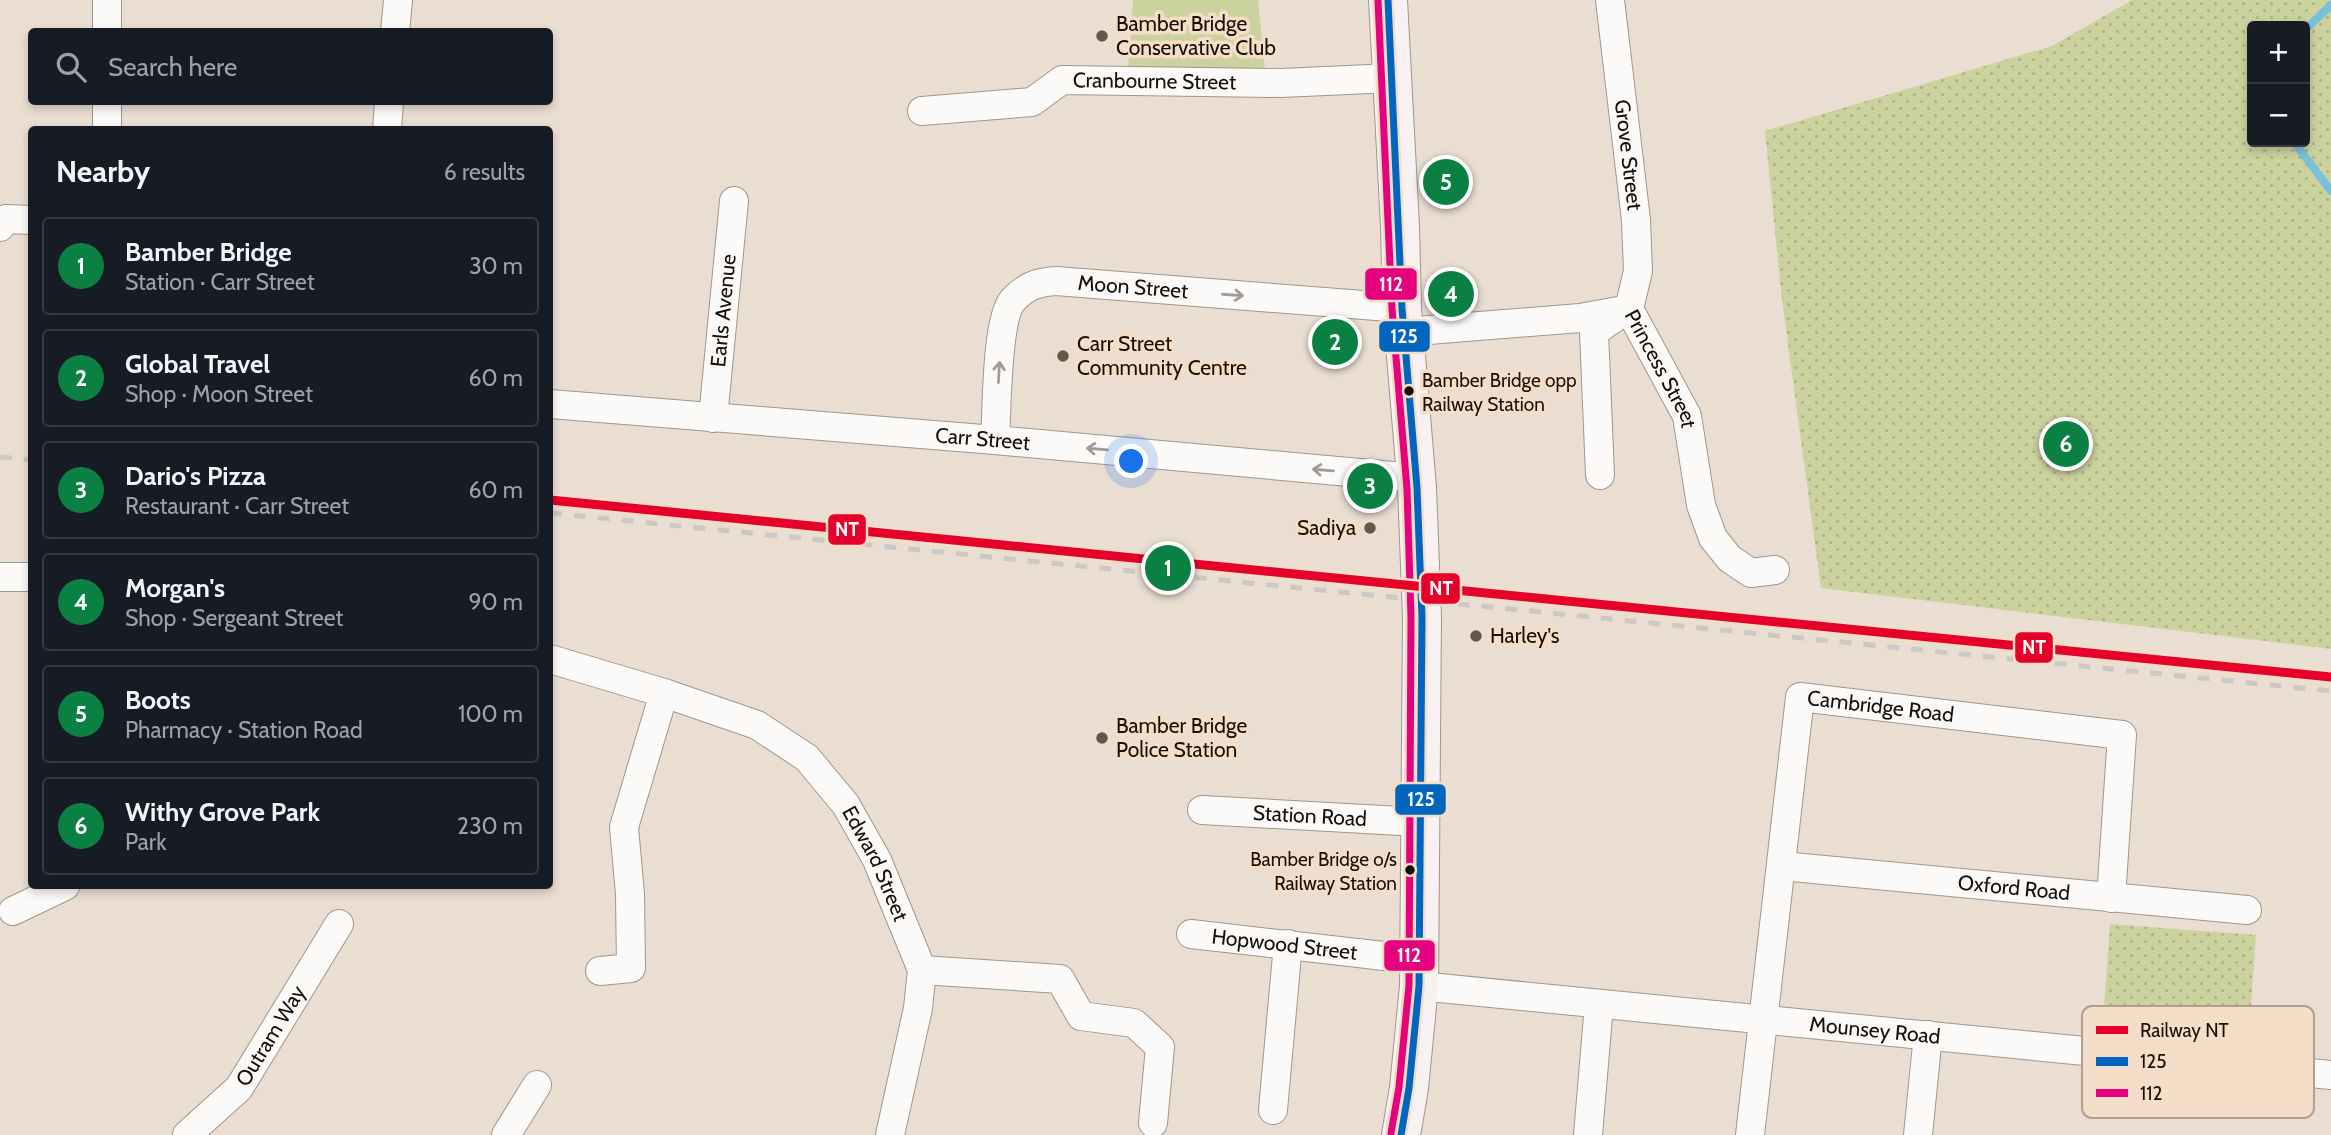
<!DOCTYPE html>
<html lang="en">
<head>
<meta charset="utf-8">
<style>
  body { margin:0; font-family:Cabin,sans-serif; background:#242831; color:#f1f3f6 }
  .controls { position:absolute; right:21px; top:21px; display:grid; overflow:hidden; border-radius:7px; box-shadow:0 4px 10px #0003 }
  .controls button { width:63px; height:63px; display:grid; place-items:center; padding:0; border:0; border-bottom:2px solid #363941; background:#171b24; color:#f1f3f6; font:35px sans-serif }
  .you { position:absolute; left:1132px; top:462px; width:24px; height:24px; margin:-18px; border:5px solid #fff; border-radius:50%; background:#1a73e8; box-shadow:0 0 0 10px #1a73e833 }
  .badge { display:grid; place-items:center; width:46px; height:46px; border-radius:50%; background:#0b8043; color:#fff; font-size:23px; font-weight:700 }
  .pin { position:absolute; translate:-50% -50%; border:4px solid #fff; box-shadow:0 2px 7px #0006 }
  .list { margin:0; padding:0; list-style:none }
  h2 { display:flex; justify-content:space-between; align-items:center; height:91px; margin:0; padding:0 28px; font-size:30px }
  h2 small { font-size:23px; font-weight:400; color:#9ea1a6 }
  .list li { display:grid; grid-template-columns:46px 1fr auto; gap:21px; align-items:center; box-sizing:border-box; height:98px; margin:0 14px 14px; padding:0 14px; border:2px solid #363941; border-radius:7px }
  .list b { display:block; font-size:26px; white-space:nowrap }
  .list p { margin:0; font-size:23px; white-space:nowrap; color:#9ea1a6 }
  .list em { font-size:23px; font-style:normal; color:#9ea1a6 }
  .icon { flex:none; width:38px; height:38px; fill:none; stroke:currentColor; stroke-width:2; stroke-linecap:round; stroke-linejoin:round }
  .map { position:relative; flex:none; width:2331px; height:1135px; overflow:hidden }
  .search { position:absolute; background:#171b24; box-shadow:0 4px 10px #0003; left:28px; top:28px; width:525px; height:77px; display:flex; align-items:center; gap:18px; box-sizing:border-box; padding:0 24px; border-radius:7px; color:#9ea1a6; font-size:26px }
  .panel { position:absolute; background:#171b24; box-shadow:0 4px 10px #0003; left:28px; top:126px; width:525px; height:763px; border-radius:7px }
  .map>svg:first-child { display:block }
  .grass { fill:#cbd29e }
  .park { fill:url(#park-dots); fill-rule:evenodd }
  .lines { fill:none; stroke-linecap:round; stroke-linejoin:round }
  .stream { stroke:#79c1da; stroke-width:8 }
  .street-casing { stroke:#9f968d; stroke-width:30 }
  .secondary-casing { stroke:#9f968d; stroke-width:40 }
  .street { stroke:#fcfaf8; stroke-width:28 }
  .secondary { stroke:#f7f2f1; stroke-width:38 }
  .rail { stroke:#ccc9c5; stroke-width:5; stroke-dasharray:12 12; stroke-linecap:butt }
  .bus-1-casing { stroke:#f4dec8; stroke-width:12 }
  .bus-2-casing { stroke:#f4dec8; stroke-width:12 }
  .bus-1 { stroke:#0065bd; stroke-width:7 }
  .bus-2 { stroke:#e5007d; stroke-width:7 }
  .rail-1-casing { stroke:#f4dec8; stroke-width:14 }
  .rail-1 { stroke:#e4002b; stroke-width:9 }
  .oneway { stroke:#a19c98 }
  .poi-dot { fill:#62584f; stroke:#f4dec8; stroke-width:2.5 }
  .bus-dot { fill:#181009; stroke:#f4dec8; stroke-width:2.5 }
  .labels { text-anchor:middle; stroke-width:7; stroke-linejoin:round; paint-order:stroke }
  .bus-label { font-size:19px; fill:#181009; stroke:#f4dec8; text-anchor:start }
  .poi-label { font-size:21px; fill:#181009; stroke:#f4dec8; text-anchor:start }
  .street-label { font-size:21px; fill:#181009; stroke:#f4dec8 }
  .key { fill:#f4dec8; stroke:#b2a08f; stroke-width:2 }
  .key-label { font-size:19px; fill:#181009 }
  .line-badge { stroke:#f4dec8; stroke-width:2.5 }
  .badge-label { font-size:19px; text-anchor:middle; font-weight:bold; fill:#fff }
</style>
</head>
<body>
<div class="map">
<svg width="2331" height="1135" viewBox="0 0 2331 1135">
  <defs>
    <pattern id="park-dots" width="8" height="8" patternUnits="userSpaceOnUse" patternTransform="scale(1.75)"><rect width="8" height="8" fill="#cbd29e"/><path d="M2 2h.1M6 6h.1" fill="none" stroke="#aeb387" stroke-width="1.8" stroke-linecap="round"/></pattern>
  </defs>
  <rect width="100%" height="100%" fill="#eaded2"/>
  <path class="grass" d="M1133,0h125l7,70 -137,2z"/>
  <g class="park">
    <path d="M2132,0h199v649l-510,-61 -39,-288 -17,-169 287,-85zM2252,26h53v116h-53z"/>
    <path d="M2110,924l146,11 -7,97 -146,-11z"/>
  </g>
  <g class="lines">
    <g class="stream">
      <path d="M2305,30l26,-25"/>
      <path d="M2294,142l37,49"/>
    </g>
    <g class="street-casing">
      <g id="street">
        <path d="M107,0v32"/>
        <path id="s1" d="M1610,0l26,220 2,51 -9,38"/>
        <path d="M395,32l3,-32"/>
        <path d="M107,102v28"/>
        <path id="s2" d="M922,111l110,-9 30,-22 219,3 111,-5"/>
        <path d="M387,130l2,-28"/>
        <path d="M0,227l6,-8 26,1"/>
        <path id="s3" d="M1629,309l58,107 14,89 12,33 17,21 21,14 24,-3"/>
        <path d="M1404,332l176,-14 49,-9"/>
        <path id="s4" d="M550,404l445,36 420,38"/>
        <path id="s5" d="M713,418l21,-217"/>
        <path id="s6" d="M995,440c2,-28 1,-121 18,-140 13,-14 25,-18 43,-19l346,27"/>
        <path d="M1600,475l-6,-143 29,-20"/>
        <path d="M0,577h32"/>
        <path id="s7" d="M550,659l114,34 93,32 50,33 39,47 31,55 45,110 -4,38 -28,127"/>
        <path id="s8" d="M1202,810l217,12"/>
        <path id="s9" d="M1782,866l465,44"/>
        <path d="M13,911l52,-25"/>
        <path id="s10" d="M1191,934l228,26"/>
        <path d="M922,970l138,9 21,37 53,7 26,24 -7,76"/>
        <path d="M600,971l31,-3 -1,-74 -6,-67 40,-134"/>
        <path id="s11" d="M1419,986l912,89"/>
        <path d="M1273,1110l15,-166"/>
        <path id="s12" d="M187,1135l52,-47 100,-164"/>
        <path d="M506,1135l31,-50"/>
        <path d="M1588,1135l11,-131"/>
        <path id="s13" d="M1750,1135l50,-438 322,38 -11,163"/>
        <path d="M1918,1135l10,-100"/>
      </g>
    </g>
    <g class="secondary-casing">
      <path id="secondary" d="M1388,0l12,226 2,82 15,180 5,129 -3,369 -10,102 -8,47"/>
    </g>
    <use href="#street" class="street"/>
    <use href="#secondary" class="secondary"/>
    <g class="rail">
      <path d="M0,457l32,3"/>
      <path d="M550,513l1781,178"/>
    </g>
    <g class="bus-1-casing">
      <path id="bus-1" d="M1388,0l14,308 15,180 5,129 -3,369 -10,102 -8,47"/>
    </g>
    <g class="bus-2-casing">
      <path id="bus-2" d="M1378,1l14,308 15,180 4,128 -2,368 -10,102 -8,46"/>
    </g>
    <use href="#bus-1" class="bus-1"/>
    <use href="#bus-2" class="bus-2"/>
    <g class="rail-1-casing">
      <path id="rail-1" d="M550,500l1781,177"/>
    </g>
    <use href="#rail-1" class="rail-1"/>
  </g>
  <defs><path id="oneway-shaft" d="M-6 0H5M1.5-3L5.5 0L1.5 3" fill="none" stroke-width="1.6" stroke-linecap="round" stroke-linejoin="round" transform="scale(1.75)"/></defs>
  <g class="oneway">
    <use href="#oneway-shaft" transform="translate(1233 295) rotate(4)"/>
    <use href="#oneway-shaft" transform="translate(999 372) rotate(-87)"/>
    <use href="#oneway-shaft" transform="translate(1097 449) rotate(-175)"/>
    <use href="#oneway-shaft" transform="translate(1323 470) rotate(-175)"/>
  </g>
  <g class="poi-dot">
    <circle cx="1102" cy="36" r="7"/>
    <circle cx="1063" cy="356" r="7"/>
    <circle cx="1370" cy="528" r="7"/>
    <circle cx="1476" cy="636" r="7"/>
    <circle cx="1102" cy="738" r="7"/>
  </g>
  <g class="bus-dot">
    <circle cx="1409" cy="391" r="6"/>
    <circle cx="1410" cy="870" r="6"/>
  </g>
  <g class="labels">
    <g class="bus-label">
      <text x="1422" y="387">Bamber Bridge opp<tspan x="1422" dy="24">Railway Station</tspan></text>
      <text x="1397" y="866" text-anchor="end">Bamber Bridge o/s<tspan x="1397" dy="24">Railway Station</tspan></text>
    </g>
    <g class="poi-label">
      <text x="1116" y="31">Bamber Bridge<tspan x="1116" dy="24">Conservative Club</tspan></text>
      <text x="1077" y="351">Carr Street<tspan x="1077" dy="24">Community Centre</tspan></text>
      <text x="1356" y="535" text-anchor="end">Sadiya</text>
      <text x="1490" y="643">Harley's</text>
      <text x="1116" y="733">Bamber Bridge<tspan x="1116" dy="24">Police Station</tspan></text>
    </g>
    <g class="street-label">
      <text dy="7" stroke="none"><textPath href="#s2" startOffset="240">Cranbourne Street</textPath></text>
      <text dy="7" stroke="none"><textPath href="#s1" startOffset="156">Grove Street</textPath></text>
      <text dy="7" stroke="none"><textPath href="#s6" startOffset="268">Moon Street</textPath></text>
      <text dy="7" stroke="none"><textPath href="#s5" startOffset="108">Earls Avenue</textPath></text>
      <text dy="7" stroke="none"><textPath href="#s3" startOffset="68">Princess Street</textPath></text>
      <text dy="7" stroke="none"><textPath href="#s4" startOffset="434">Carr Street</textPath></text>
      <text dy="7" stroke="none"><textPath href="#s13" startOffset="522">Cambridge Road</textPath></text>
      <text dy="7" stroke="none"><textPath href="#s8" startOffset="108">Station Road</textPath></text>
      <text dy="7" stroke="none"><textPath href="#s7" startOffset="404">Edward Street</textPath></text>
      <text dy="7" stroke="none"><textPath href="#s9" startOffset="233">Oxford Road</textPath></text>
      <text dy="7" stroke="none"><textPath href="#s10" startOffset="94">Hopwood Street</textPath></text>
      <text dy="7" stroke="none"><textPath href="#s11" startOffset="458">Mounsey Road</textPath></text>
      <text dy="7" stroke="none"><textPath href="#s12" startOffset="131">Outram Way</textPath></text>
    </g>
  </g>
  <rect x="2082" y="1006" width="232" height="112" rx="10" class="key"/>
  <rect x="2096" y="1026" width="32" height="8" fill="#e4002b"/>
  <rect x="2096" y="1057" width="32" height="9" fill="#0065bd"/>
  <rect x="2096" y="1089" width="32" height="8" fill="#e5007d"/>
  <g class="key-label">
    <text x="2140" y="1037">Railway NT</text>
    <text x="2140" y="1068">125</text>
    <text x="2140" y="1100">112</text>
  </g>
  <g class="line-badge">
    <rect x="1364" y="267" width="54" height="34" rx="7" fill="#e5007d"/>
    <rect x="1378" y="320" width="53" height="33" rx="7" fill="#0065bd"/>
    <rect x="827" y="513" width="40" height="33" rx="7" fill="#e4002b"/>
    <rect x="1420" y="572" width="41" height="33" rx="7" fill="#e4002b"/>
    <rect x="2014" y="631" width="40" height="33" rx="7" fill="#e4002b"/>
    <rect x="1394" y="783" width="53" height="33" rx="7" fill="#0065bd"/>
    <rect x="1383" y="939" width="53" height="33" rx="7" fill="#e5007d"/>
  </g>
  <g class="badge-label">
    <text x="1391" y="291">112</text>
    <text x="1404" y="343">125</text>
    <text x="847" y="536">NT</text>
    <text x="1441" y="595">NT</text>
    <text x="2034" y="654">NT</text>
    <text x="1421" y="806">125</text>
    <text x="1409" y="962">112</text>
  </g>
</svg>
<div class="controls">
<button>+</button>
<button>−</button>
</div>
<div class="you"></div>
<div class="pin badge" style="left:1168px;top:568px">1</div>
<div class="pin badge" style="left:1335px;top:342px">2</div>
<div class="pin badge" style="left:1370px;top:486px">3</div>
<div class="pin badge" style="left:1451px;top:294px">4</div>
<div class="pin badge" style="left:1446px;top:182px">5</div>
<div class="pin badge" style="left:2066px;top:444px">6</div>
<div class="search"><svg class="icon" aria-label="search" viewBox="0 0 24 24"><circle cx="10" cy="10" r="6"/><path d="M15 15l6 6"/></svg>Search here</div>
<section class="panel">
<h2>Nearby<small>6 results</small></h2>
<ul class="list">
<li><span class="badge">1</span><div><b>Bamber Bridge</b><p>Station · Carr Street</p></div><em>30 m</em></li>
<li><span class="badge">2</span><div><b>Global Travel</b><p>Shop · Moon Street</p></div><em>60 m</em></li>
<li><span class="badge">3</span><div><b>Dario's Pizza</b><p>Restaurant · Carr Street</p></div><em>60 m</em></li>
<li><span class="badge">4</span><div><b>Morgan's</b><p>Shop · Sergeant Street</p></div><em>90 m</em></li>
<li><span class="badge">5</span><div><b>Boots</b><p>Pharmacy · Station Road</p></div><em>100 m</em></li>
<li><span class="badge">6</span><div><b>Withy Grove Park</b><p>Park</p></div><em>230 m</em></li>
</ul>
</section>
</div>
</body>
</html>
